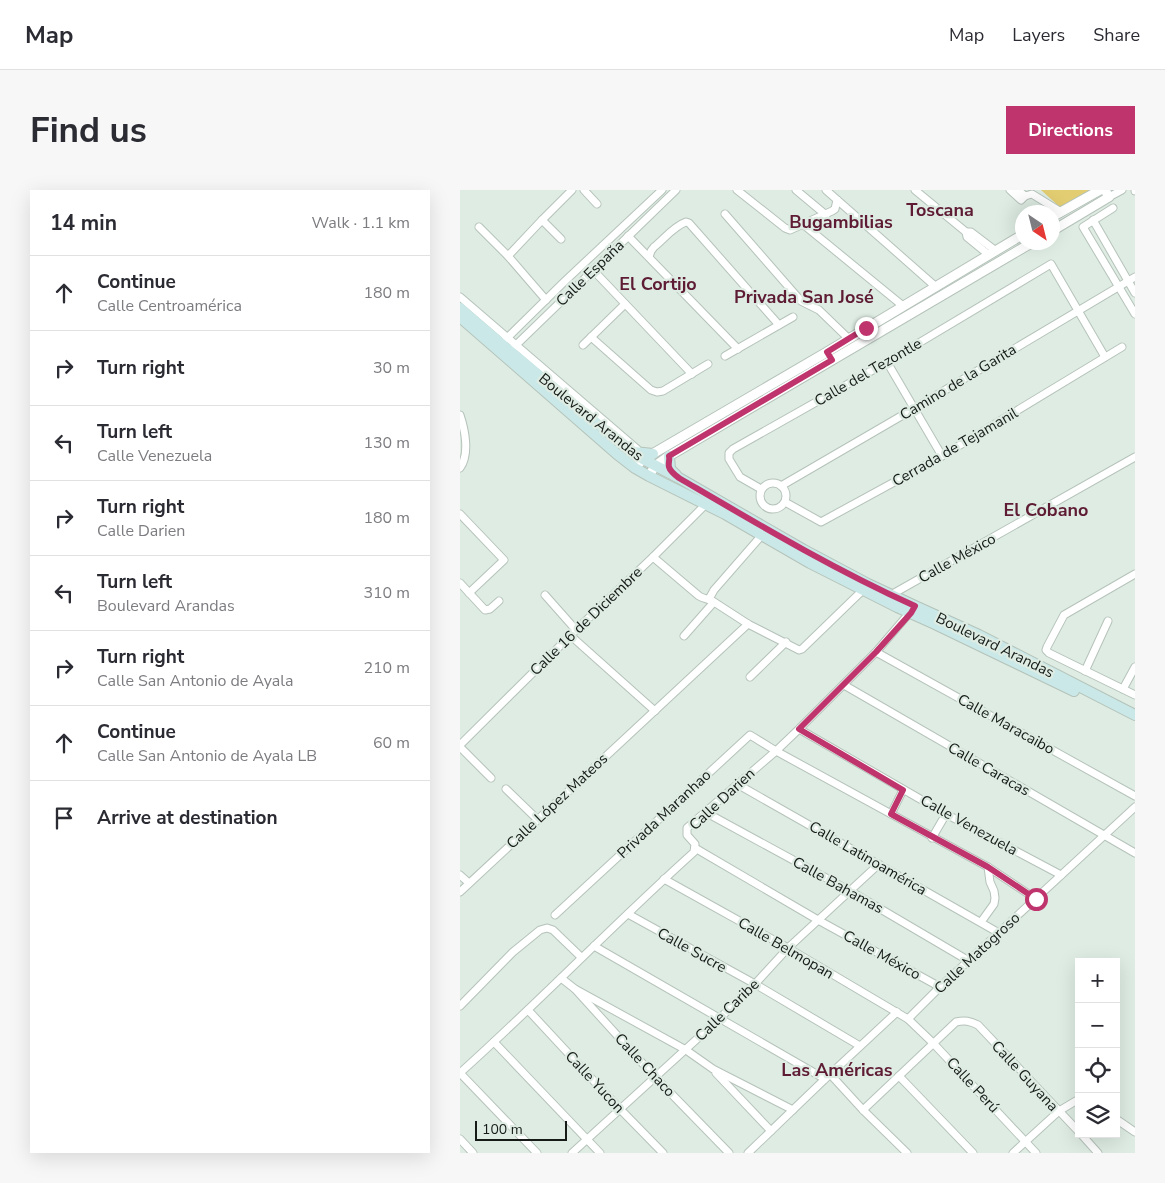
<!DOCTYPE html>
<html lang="en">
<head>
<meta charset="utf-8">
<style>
  body { margin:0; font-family:"Nunito Sans",sans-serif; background:#f7f7f7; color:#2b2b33 }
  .controls { position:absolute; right:15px; bottom:15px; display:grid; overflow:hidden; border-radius:0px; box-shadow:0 5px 20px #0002 }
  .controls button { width:45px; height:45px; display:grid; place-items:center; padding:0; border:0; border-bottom:1px solid #e1e1e2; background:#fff; color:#2b2b33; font:25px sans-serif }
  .compass { position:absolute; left:555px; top:15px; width:45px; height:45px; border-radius:50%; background:#fff; box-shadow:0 5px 20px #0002; rotate:145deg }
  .scale { position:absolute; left:15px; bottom:12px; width:92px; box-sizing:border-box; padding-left:5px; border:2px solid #161b18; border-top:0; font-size:14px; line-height:18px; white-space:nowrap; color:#161b18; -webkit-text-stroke:4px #deece3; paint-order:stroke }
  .stop { position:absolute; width:15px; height:15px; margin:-11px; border:4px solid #bf346c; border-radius:50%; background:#fff }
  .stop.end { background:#bf346c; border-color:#fff; box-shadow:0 1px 5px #0008 }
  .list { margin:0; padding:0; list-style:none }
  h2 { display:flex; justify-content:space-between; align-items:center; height:65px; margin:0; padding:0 20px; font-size:21px }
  h2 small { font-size:16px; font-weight:400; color:#7c7c81 }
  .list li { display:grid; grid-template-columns:32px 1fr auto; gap:15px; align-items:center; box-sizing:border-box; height:75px; padding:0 20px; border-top:1px solid #e1e1e2 }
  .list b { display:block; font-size:19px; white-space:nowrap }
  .list p { margin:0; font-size:16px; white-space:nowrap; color:#7c7c81 }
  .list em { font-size:16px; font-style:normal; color:#7c7c81 }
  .icon { flex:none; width:28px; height:28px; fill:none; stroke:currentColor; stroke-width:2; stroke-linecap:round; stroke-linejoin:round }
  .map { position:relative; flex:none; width:675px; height:963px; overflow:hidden; border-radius:0px }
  header { display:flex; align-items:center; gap:30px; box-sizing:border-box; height:70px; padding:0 25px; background:#fff; border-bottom:1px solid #e1e1e2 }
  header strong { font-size:24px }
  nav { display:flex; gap:28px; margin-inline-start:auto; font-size:18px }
  .intro { display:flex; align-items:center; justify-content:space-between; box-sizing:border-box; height:120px; padding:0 30px }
  h1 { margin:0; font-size:35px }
  .button { padding:12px 22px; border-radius:0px; background:#bf346c; color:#fff; font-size:18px; font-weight:700 }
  main { display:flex; gap:30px; padding:0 30px }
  aside { flex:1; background:#fff; border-radius:0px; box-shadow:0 5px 20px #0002 }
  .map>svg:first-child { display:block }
  .green { fill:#e3cd72 }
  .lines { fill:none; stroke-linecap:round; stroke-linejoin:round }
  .minor-casing { stroke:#b5c3ba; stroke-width:9 }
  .tertiary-casing { stroke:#b5c3ba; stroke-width:11 }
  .secondary-casing { stroke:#b5c3ba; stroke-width:12 }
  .minor { stroke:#fff; stroke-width:7 }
  .tertiary { stroke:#fff; stroke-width:9 }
  .secondary { stroke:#cae8e7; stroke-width:10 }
  .route { stroke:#bf346c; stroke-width:6 }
  .labels { text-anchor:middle; stroke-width:4.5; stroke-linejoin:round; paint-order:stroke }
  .street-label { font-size:15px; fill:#161b18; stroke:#deece3 }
  .quarter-label { font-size:18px; font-weight:bold; fill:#5e1b34; stroke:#deece3 }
</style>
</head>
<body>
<header>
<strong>Map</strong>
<nav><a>Map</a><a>Layers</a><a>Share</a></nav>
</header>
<div class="intro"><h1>Find us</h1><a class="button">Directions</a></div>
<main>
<aside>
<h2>14 min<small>Walk · 1.1 km</small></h2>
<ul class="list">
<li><svg class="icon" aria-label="ahead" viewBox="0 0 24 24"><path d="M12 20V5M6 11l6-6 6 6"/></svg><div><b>Continue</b><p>Calle Centroamérica</p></div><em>180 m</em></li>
<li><svg class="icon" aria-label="right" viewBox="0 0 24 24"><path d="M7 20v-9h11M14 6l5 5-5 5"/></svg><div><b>Turn right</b></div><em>30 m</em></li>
<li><svg class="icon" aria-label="left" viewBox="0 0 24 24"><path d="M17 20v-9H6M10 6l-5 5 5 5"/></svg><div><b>Turn left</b><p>Calle Venezuela</p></div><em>130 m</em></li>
<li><svg class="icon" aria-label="right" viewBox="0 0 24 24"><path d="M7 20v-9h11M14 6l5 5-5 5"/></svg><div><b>Turn right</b><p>Calle Darien</p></div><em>180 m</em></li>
<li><svg class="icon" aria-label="left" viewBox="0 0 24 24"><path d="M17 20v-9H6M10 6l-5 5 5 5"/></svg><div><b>Turn left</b><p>Boulevard Arandas</p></div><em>310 m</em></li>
<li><svg class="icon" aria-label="right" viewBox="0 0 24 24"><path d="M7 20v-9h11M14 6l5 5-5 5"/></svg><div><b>Turn right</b><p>Calle San Antonio de Ayala</p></div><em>210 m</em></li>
<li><svg class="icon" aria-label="ahead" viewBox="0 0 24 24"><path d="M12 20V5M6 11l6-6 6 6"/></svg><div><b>Continue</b><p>Calle San Antonio de Ayala LB</p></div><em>60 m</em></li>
<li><svg class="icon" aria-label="arrive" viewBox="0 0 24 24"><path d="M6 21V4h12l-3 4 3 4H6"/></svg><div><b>Arrive at destination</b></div></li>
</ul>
</aside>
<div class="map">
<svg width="675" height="963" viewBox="0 0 675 963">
  <rect width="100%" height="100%" fill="#deece3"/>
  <path class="green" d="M581,0h49l-28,19z"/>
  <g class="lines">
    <g class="minor-casing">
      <g id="minor">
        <path d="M124,0l13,14"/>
        <path d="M277,0l48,38 5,2 42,-19 3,-2 2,-9"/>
        <path d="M336,0l30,25"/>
        <path d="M366,0l110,97"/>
        <path d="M455,0l51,42 1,5 22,18"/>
        <path d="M550,0l11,10 4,-4 7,-2 29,18"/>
        <path d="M558,0l7,6"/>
        <path d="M675,0v1"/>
        <path d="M649,7l13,-7"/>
        <path d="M653,18l-30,19 52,87"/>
        <path d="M265,24l76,87 18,9 30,29"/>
        <path d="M82,30l19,19"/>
        <path d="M633,30l42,73"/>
        <path d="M344,35l99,81"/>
        <path d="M19,37l29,29 38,44"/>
        <path d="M506,42h5l25,19"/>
        <path d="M168,46l110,113"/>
        <path d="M48,66l34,-36 30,-30"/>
        <path d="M189,67l2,-6 3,-4c10,-8 20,-21 32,-25l3,1 90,102"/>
        <path d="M133,80l99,104"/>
        <path d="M0,107l177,152"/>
        <path d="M131,147l60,53 6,2 6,-1 45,-27"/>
        <path d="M45,150l60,-59 97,-91"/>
        <path d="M123,155l42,-41"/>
        <path d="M54,157l162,-157"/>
        <path d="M265,166l68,-39"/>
        <path d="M427,172l55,94"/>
        <path d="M0,225c5,15 10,39 0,53"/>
        <circle cx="313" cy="306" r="13"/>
        <path d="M321,296l134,-78 220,-131"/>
        <path d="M301,299l-21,-12 -11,-18v-6l4,-4 154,-87 164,-98 54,93"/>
        <path d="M325,312l36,20 121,-66 180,-109"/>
        <path d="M0,324l44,46 -35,33"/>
        <path d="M193,367l46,39c5,3 10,3 15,6l34,22 51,26 3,-1 64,-62"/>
        <path d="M675,384l-71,41 -17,32 -1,3 3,3 86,42"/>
        <path d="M0,393l25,27 5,-1 9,-8"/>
        <path d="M85,405l31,35"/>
        <path d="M429,406l246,-139"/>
        <path d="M249,409l5,-9 48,-55"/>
        <path d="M111,446l84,75"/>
        <path d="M224,446l30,-34"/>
        <path d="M416,462l259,144"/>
        <path d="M625,481l23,-50"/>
        <path d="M290,487l36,-35"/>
        <path d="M384,495l291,168"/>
        <path d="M663,499l12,-22"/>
        <path d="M339,539l147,85 115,61"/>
        <path d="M0,555l116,-115 77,-73 55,-55"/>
        <path d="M0,557l31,31"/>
        <path d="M277,594l262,149"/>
        <path d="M46,599l31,30"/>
        <path d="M245,622l145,79 119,70"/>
        <path d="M431,624l12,-24"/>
        <path d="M472,648l14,-24"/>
        <path d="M235,658l123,72 122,67"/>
        <path d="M0,685l9,8"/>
        <path d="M204,689l124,69 120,71 25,24 103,110"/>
        <path d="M0,702l288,-268"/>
        <path d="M168,724l127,70 105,62"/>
        <path d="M95,725l195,-180 26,16 212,116 48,32"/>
        <path d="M521,732l13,-18 1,-6 -1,-7 -4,-9 -2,-15"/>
        <path d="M134,756l231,133"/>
        <path d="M101,788l14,11 80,88 74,76"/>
        <path d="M115,799l111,61 27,19 80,41"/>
        <path d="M0,816l53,-54 27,-22 7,-2 6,2 28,27"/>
        <path d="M68,820l92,99 43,44"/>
        <path d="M448,829l32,-32 195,-180"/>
        <path d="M34,852l106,111"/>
        <path d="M0,883c80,-72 154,-149 234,-221l1,-8 -8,-9v-7l89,-77 23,-22 77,-77 36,-42"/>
        <path d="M0,883l77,80"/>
        <path d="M256,883l55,58"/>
        <path d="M370,884l33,36 44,43"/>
        <path d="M439,886l74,77"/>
        <path d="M403,920l93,-88c9,-2 14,-1 22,3l101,107"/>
        <path d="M656,929l19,13"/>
        <path d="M621,944l17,19"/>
        <path d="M0,949l13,14"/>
        <path d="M112,963l148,-135 35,-34 33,-36 91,-84"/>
        <path d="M288,963l77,-74 72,-67"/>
        <path d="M553,963l46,-42 20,-12"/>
      </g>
    </g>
    <g class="tertiary-casing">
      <g id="tertiary">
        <path d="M592,27l48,-27"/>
        <path d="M592,41l57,-34 -4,-7"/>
        <path d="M175,278l8,-9 6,-3 178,-104 195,-117"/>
        <path d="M189,286l6,-10 14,-10 364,-214"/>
      </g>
    </g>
    <g class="secondary-casing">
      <g id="secondary">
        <path d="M0,118l50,43 96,80 37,28 36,19 125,72 64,34 47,22 64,29 156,80"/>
        <path d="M0,127l157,137 18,14 14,8 76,38 85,49 87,44 38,17 139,67"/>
        <path d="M174,262l19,2"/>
        <path d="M209,266l1,13 6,6"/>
      </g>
    </g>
    <use href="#minor" class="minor"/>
    <use href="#tertiary" class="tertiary"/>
    <use href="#secondary" class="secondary"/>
  </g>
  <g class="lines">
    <path class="route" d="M406,138l-39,24 5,8 -163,96c1,4 -1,7 0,11 1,4 6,8 10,11 77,45 154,91 236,128l-4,7 -35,39 -77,77 104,61 -12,24 97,53 48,32"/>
  </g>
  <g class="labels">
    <g class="street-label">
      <text transform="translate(130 83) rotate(-44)" y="5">Calle España</text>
      <text transform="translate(408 182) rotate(-30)" y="5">Calle del Tezontle</text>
      <text transform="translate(498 192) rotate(-31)" y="5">Camino de la Garita</text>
      <text transform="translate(131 227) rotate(39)" y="5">Boulevard Arandas</text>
      <text transform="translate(495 257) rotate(-30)" y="5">Cerrada de Tejamanil</text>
      <text transform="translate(497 368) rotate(-29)" y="5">Calle México</text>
      <text transform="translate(126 431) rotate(-44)" y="5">Calle 16 de Diciembre</text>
      <text transform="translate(535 455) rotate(26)" y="5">Boulevard Arandas</text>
      <text transform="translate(546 534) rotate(29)" y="5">Calle Maracaibo</text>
      <text transform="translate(529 579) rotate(30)" y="5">Calle Caracas</text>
      <text transform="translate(262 609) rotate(-43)" y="5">Calle Darien</text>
      <text transform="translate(97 611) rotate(-43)" y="5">Calle López Mateos</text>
      <text transform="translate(204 624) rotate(-43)" y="5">Privada Maranhao</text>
      <text transform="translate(509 635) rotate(29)" y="5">Calle Venezuela</text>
      <text transform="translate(408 668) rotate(30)" y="5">Calle Latinoamérica</text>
      <text transform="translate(378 695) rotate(29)" y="5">Calle Bahamas</text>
      <text transform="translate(326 758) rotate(30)" y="5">Calle Belmopan</text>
      <text transform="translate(232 760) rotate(29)" y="5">Calle Sucre</text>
      <text transform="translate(517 763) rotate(-43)" y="5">Calle Matogroso</text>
      <text transform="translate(422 765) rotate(29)" y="5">Calle México</text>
      <text transform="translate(267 820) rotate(-44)" y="5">Calle Caribe</text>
      <text transform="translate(185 875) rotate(47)" y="5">Calle Chaco</text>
      <text transform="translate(565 886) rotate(47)" y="5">Calle Guyana</text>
      <text transform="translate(135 892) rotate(47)" y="5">Calle Yucon</text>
      <text transform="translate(513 895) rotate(47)" y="5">Calle Perú</text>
    </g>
    <g class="quarter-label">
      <text x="480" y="26">Toscana</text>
      <text x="381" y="38">Bugambilias</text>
      <text x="198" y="100">El Cortijo</text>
      <text x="344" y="113">Privada San José</text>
      <text x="586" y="326">El Cobano</text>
      <text x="377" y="886">Las Américas</text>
    </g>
  </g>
</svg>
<div class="controls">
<button>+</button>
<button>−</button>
<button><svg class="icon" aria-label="locate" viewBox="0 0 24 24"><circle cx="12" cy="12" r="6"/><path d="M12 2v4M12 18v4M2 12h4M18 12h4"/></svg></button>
<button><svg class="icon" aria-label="layers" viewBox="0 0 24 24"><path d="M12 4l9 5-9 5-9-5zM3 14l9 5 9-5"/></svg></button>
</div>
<svg class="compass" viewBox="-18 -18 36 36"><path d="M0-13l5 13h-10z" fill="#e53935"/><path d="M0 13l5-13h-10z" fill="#7c7c81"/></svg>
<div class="scale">100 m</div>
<div class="stop" style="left:576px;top:709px"></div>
<div class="stop end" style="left:406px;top:138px"></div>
</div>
</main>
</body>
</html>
